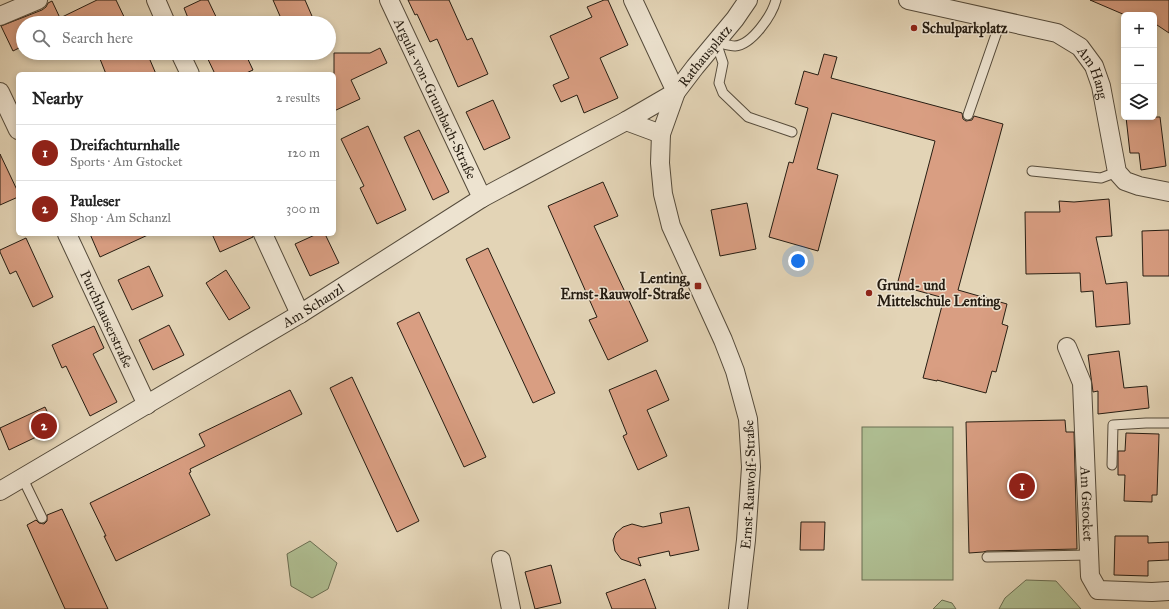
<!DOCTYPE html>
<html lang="en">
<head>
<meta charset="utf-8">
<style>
  body { margin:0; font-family:"IM FELL Great Primer",serif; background:#f2f2f2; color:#222 }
  .controls { position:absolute; right:12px; top:12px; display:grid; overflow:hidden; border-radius:6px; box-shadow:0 2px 6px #0003 }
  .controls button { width:36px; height:36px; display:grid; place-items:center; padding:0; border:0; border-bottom:1px solid #e0e0e0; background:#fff; color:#222; font:20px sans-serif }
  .you { position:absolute; left:798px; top:261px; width:14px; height:14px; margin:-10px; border:3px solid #fff; border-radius:50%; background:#1a73e8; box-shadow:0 0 0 6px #1a73e833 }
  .badge { display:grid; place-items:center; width:26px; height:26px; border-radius:50%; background:#8f2418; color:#fff; font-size:13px; font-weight:700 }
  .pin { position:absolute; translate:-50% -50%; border:2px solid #fff; box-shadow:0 1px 4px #0006 }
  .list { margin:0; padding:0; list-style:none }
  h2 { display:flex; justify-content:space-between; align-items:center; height:52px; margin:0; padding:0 16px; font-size:17px }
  h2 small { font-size:13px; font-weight:400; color:#767676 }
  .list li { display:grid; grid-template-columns:26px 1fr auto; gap:12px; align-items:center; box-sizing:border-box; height:56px; padding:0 16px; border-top:1px solid #e0e0e0 }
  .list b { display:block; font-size:15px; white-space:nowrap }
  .list p { margin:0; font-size:13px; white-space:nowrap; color:#767676 }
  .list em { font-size:13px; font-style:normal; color:#767676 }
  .icon { flex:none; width:22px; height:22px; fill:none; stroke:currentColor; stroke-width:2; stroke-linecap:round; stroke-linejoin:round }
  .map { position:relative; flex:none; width:1169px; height:609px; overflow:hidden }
  .search { position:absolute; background:#fff; box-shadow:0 2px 6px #0003; left:16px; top:16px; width:320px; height:44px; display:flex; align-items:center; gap:10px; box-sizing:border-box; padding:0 14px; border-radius:22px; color:#767676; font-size:15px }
  .panel { position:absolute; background:#fff; box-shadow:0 2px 6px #0003; left:16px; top:72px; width:320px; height:164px; border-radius:6px }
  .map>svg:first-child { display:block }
  .green { fill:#afbe92; stroke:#6a6e52 }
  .building { fill:#d99e82; stroke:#261d12 }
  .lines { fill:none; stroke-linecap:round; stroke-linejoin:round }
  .service-casing { stroke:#554b3b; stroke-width:11 }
  .minor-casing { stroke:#554b3b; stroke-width:20 }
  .service { stroke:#ede3d0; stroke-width:9 }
  .minor { stroke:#ede3d0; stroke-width:18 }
  .poi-dot { fill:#8f2418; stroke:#ede3d0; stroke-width:1.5 }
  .labels { text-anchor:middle; stroke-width:3; stroke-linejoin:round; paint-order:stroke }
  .poi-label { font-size:14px; font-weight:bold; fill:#261d12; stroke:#ede3d0; text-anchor:start }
  .street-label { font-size:14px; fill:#261d12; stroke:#ede3d0 }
</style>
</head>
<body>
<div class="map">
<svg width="1169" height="609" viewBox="0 0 1169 609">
  <rect width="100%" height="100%" fill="#e3d4b6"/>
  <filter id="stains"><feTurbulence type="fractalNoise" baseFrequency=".005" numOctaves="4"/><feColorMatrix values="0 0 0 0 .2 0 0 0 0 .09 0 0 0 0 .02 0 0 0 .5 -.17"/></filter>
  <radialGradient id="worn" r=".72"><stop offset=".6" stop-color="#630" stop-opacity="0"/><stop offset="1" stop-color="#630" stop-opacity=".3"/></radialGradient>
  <g class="green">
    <rect x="862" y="427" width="91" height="153"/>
    <path d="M310,541l27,22 -9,26 -16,9 -21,-12 -4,-32z"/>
    <path d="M1026,580l30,1 25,28h-82l6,-11z"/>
    <path d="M942,600l10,3 4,6h-23z"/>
  </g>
  <g class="building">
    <path d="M97,0h19l11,23h-104v23l-10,5 -12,-25 41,-16 4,-3 2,-4 4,-2 8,17z"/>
    <path d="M201,0h7l11,23h-29l-6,-15z"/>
    <path d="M273,0h32l10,23h-32z"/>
    <path d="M408,0h41l18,40 5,-2 16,36 -30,13 -21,-48 -7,3 -13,-28 -2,1z"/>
    <path d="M604,0h4l20,45 -28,13 18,40 -34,15 -7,-18 -16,7 -8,-17 16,-7 -19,-42 42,-19 -5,-10z"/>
    <path d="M1090,0h79v33l-15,-10v-8h-29z"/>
    <path d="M380,48l7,15 -36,17 9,19 -26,12v-58h36z"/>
    <path d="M115,53h32l9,21h-50l-6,-15z"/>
    <path d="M205,53h40l8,17 -9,4h-29z"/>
    <path d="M824,54l13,3 -6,21 131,35 1,6 3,2 6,-1 2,-4 29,8 -45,166 49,14 -5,20 6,2 -12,46 -4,-1 -6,22 -49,-13v1l-14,-3 21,-80 -47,-13 38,-144 -103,-28 -15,56 21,6 -20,76 -49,-14 20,-75 4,1 15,-55 -13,-4 9,-33 14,4z"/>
    <path d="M493,100l17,38 -26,12 -18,-38z"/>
    <path d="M1126,117h34l6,49 -25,4 -2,-17h-9z"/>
    <path d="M368,126l38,84 -29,14 -17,-36 4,-2 -23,-47z"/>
    <path d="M419,130l30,62 -16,8 -29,-63z"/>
    <path d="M0,154l18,38v5l-18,8z"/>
    <path d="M603,182l15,34 -24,10 54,115 -40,19 -19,-40 8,-3 -49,-111z"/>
    <path d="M1109,199l3,37 -16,1 10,47 21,-2 3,42 -34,3 -3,-36 -12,1 -1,-19 -54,1 -1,-62h35l-1,-11 15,1z"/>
    <path d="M747,203l9,46 -36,7 -9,-46z"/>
    <path d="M1169,230v46h-26l-1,-45z"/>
    <path d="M90,234h60l-50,23z"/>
    <path d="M212,234h41v3l-33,15z"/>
    <path d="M317,234h8l14,29 -29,13 -15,-32z"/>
    <path d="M26,238l27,59 -20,10 -17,-36 -6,3 -10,-22v-2z"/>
    <path d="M488,248l67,145 -22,10 -67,-144z"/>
    <path d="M149,266l14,30 -31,14 -14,-30z"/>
    <path d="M226,270l24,38 -21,12 -23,-37z"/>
    <path d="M419,312l67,145 -22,10 -67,-144z"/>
    <path d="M169,325l15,30 -31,15 -14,-30z"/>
    <path d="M94,326l10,22 -11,6 24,48 -27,14 -24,-50 -4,2 -10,-23z"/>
    <path d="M1119,351l5,37 23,-2 2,22 -51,6v-23l-5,1 -5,-37z"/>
    <path d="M656,370l13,30 -22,10 20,46 -29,14 -15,-34 4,-2 -18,-44z"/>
    <path d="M352,377l67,144 -22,11 -67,-144z"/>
    <path d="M290,390l12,24 -112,55 1,3 -2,1 21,42 -94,46 -12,-25h2l-16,-33 115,-57 -6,-12z"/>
    <path d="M45,407l10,21 -46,22 -9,-22z"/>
    <path d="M1065,420l1,12h8l3,117 -90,2 -4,1 -14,1 -3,-131z"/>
    <path d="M1126,433l33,1 -2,61h-5v7l-28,-1 1,-26h-7v-24h7z"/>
    <path d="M689,507l10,43 -29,6 -1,-5 -31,7 3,8 -20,-7 -6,-8 -2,-11 3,-7 7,-6 9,-3 11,3 19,-4 -2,-10z"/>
    <path d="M62,509l46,100h-43l-38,-84 9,-5 3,3 5,1 3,-3v-6z"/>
    <path d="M801,522h24l-1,28h-24z"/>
    <path d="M1115,536h33v7l21,-1v18l-21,1v15l-34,-1z"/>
    <path d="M551,565l10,38 -26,6 -10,-37z"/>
    <path d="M645,579l11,30h-44l-6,-16z"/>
  </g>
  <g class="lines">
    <g class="service-casing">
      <g id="service">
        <path d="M716,42l7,21 -4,20 4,10 25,24 44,15"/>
        <path d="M716,42c5,1 13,4 19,4 17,-1 37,-31 41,-46"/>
        <path d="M968,115l33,-95"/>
        <path d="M1032,171l69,7 16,-6"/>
        <path d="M1112,465l1,-40 33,-2h23"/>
        <path d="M22,477l20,41"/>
        <path d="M987,557l101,-2"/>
      </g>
    </g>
    <g class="minor-casing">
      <g id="minor">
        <path d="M156,0l10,23"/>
        <path id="s1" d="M389,0l93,198"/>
        <path d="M633,0l43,92"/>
        <path id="s2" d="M908,0l149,33 23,14 14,19 7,20 16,86 8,9 14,5 30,6"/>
        <path d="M0,16l38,-16"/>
        <path d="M180,53l10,21"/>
        <path d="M0,92l18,38"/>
        <path d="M626,121l35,13"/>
        <path id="s3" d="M67,234l80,171"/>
        <path d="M263,234l37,80"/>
        <path id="s4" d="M1067,347l15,36 8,193 8,14 54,2 17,-1"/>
        <path id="s5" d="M0,491l300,-177 182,-116 144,-77 50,-29"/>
        <path d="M501,560l10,49"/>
        <path id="s6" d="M738,609l8,-69 5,-73 -3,-48 -13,-48 -12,-31 -52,-114 -8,-32 -3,-31 1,-29 15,-42 19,-25 40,-48 13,-19"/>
      </g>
    </g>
    <use href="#service" class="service"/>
    <use href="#minor" class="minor"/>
  </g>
  <g class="poi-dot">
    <circle cx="914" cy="28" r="4"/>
    <rect x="694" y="282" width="8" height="8" rx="2"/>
    <circle cx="869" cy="293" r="4"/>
  </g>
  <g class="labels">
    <g class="poi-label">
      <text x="922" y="33">Schulparkplatz</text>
      <text x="690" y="283" text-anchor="end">Lenting,<tspan x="690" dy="16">Ernst-Rauwolf-Straße</tspan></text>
      <text x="877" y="290">Grund- und<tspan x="877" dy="16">Mittelschule Lenting</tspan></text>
    </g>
    <g class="street-label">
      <text dy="5" stroke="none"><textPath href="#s6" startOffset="583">Rathausplatz</textPath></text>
      <text dy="5" stroke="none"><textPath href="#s2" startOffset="209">Am Hang</textPath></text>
      <text dy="5" stroke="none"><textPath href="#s1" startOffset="109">Argula-von-Grumbach-Straße</textPath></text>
      <text dy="5" stroke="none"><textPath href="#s5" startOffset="364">Am Schanzl</textPath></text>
      <text dy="5" stroke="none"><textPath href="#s3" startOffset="94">Purchhauserstraße</textPath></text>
      <text dy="5" stroke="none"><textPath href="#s6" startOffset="125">Ernst-Rauwolf-Straße</textPath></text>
      <text dy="5" stroke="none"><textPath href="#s4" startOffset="160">Am Gstocket</textPath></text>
    </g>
  </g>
  <rect width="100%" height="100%" filter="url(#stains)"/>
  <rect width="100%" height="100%" fill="url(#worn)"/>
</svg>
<div class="controls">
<button>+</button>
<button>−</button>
<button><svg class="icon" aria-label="layers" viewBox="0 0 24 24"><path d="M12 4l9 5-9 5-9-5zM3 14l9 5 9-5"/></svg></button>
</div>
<div class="you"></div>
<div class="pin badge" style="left:1022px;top:486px">1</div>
<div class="pin badge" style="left:44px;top:426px">2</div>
<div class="search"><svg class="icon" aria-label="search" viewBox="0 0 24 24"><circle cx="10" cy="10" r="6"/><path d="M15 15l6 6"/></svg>Search here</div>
<section class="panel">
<h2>Nearby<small>2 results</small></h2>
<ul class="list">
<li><span class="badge">1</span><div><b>Dreifachturnhalle</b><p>Sports · Am Gstocket</p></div><em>120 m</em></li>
<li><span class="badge">2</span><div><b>Pauleser</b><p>Shop · Am Schanzl</p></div><em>300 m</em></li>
</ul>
</section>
</div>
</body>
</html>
